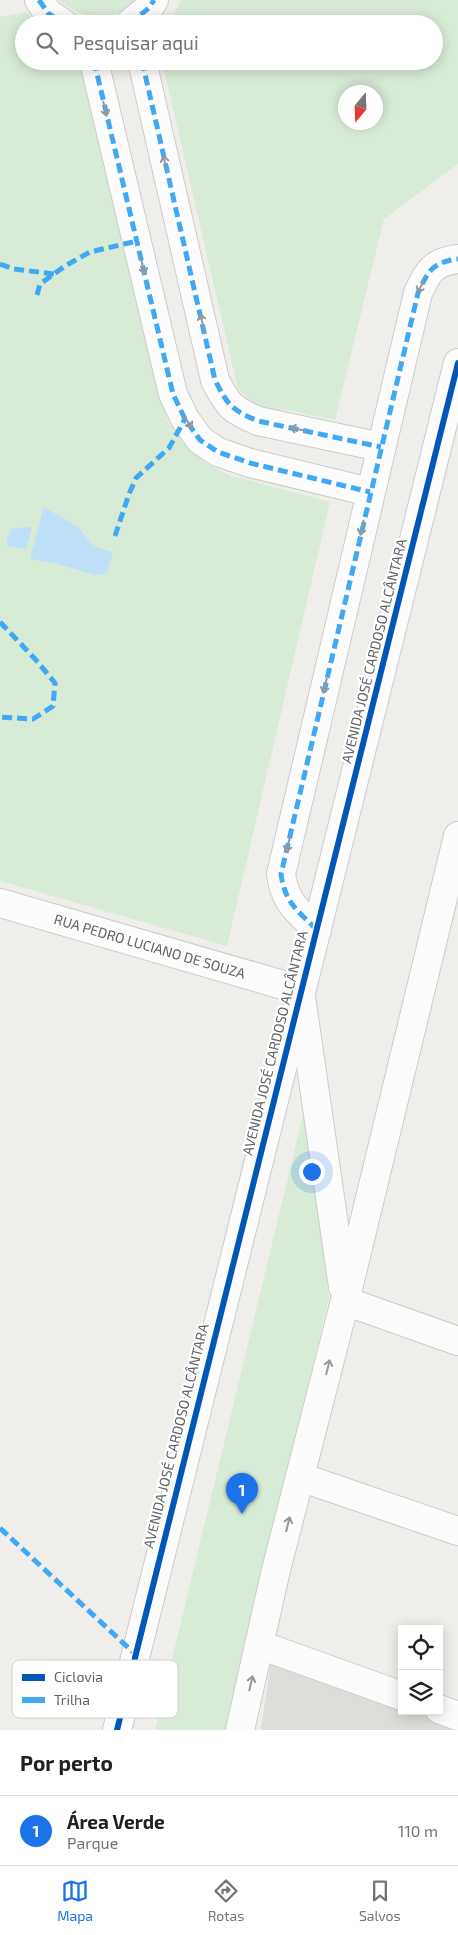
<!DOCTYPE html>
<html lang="pt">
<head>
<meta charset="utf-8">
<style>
  body { margin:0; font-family:"Exo 2",sans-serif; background:#f2f2f2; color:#202124 }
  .controls { position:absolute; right:15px; bottom:15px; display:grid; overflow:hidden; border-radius:0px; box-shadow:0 2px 12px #0003 }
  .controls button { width:45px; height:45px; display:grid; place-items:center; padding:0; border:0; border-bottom:1px solid #e0e0e0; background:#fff; color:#202124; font:25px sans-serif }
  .compass { position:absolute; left:338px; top:85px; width:45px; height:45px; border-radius:50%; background:#fff; box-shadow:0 2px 12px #0003; rotate:199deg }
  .you { position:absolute; left:311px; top:1171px; width:18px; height:18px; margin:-12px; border:4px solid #fff; border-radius:50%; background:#1a73e8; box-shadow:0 0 0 8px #1a73e833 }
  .badge { display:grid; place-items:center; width:32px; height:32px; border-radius:50%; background:#1a73e8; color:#fff; font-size:16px; font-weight:700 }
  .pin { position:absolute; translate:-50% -41px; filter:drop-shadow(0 1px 2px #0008) }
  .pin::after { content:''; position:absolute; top:26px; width:18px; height:15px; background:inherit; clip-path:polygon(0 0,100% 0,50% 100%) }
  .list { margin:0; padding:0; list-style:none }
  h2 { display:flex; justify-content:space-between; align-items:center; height:65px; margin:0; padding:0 20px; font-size:21px }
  h2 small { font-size:16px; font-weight:400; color:#757577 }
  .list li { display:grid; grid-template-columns:32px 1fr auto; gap:15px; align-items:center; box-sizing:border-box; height:70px; padding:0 20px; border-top:1px solid #e0e0e0 }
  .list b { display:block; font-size:19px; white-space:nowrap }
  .list p { margin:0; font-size:16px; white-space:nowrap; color:#757577 }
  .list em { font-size:16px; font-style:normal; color:#757577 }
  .icon { flex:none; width:28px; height:28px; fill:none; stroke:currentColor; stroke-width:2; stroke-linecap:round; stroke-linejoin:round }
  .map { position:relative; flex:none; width:458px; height:1730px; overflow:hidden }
  .search { position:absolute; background:#fff; box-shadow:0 2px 12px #0003; left:15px; right:15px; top:15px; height:55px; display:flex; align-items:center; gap:12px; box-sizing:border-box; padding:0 18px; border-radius:28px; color:#757577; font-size:19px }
  .sheet { height:135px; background:#fff }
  nav { display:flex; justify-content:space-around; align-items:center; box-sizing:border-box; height:70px; border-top:1px solid #e0e0e0; background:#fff; font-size:14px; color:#757577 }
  nav a { display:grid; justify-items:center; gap:2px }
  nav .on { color:#1a73e8 }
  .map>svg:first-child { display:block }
  .industrial { fill:#dfddda }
  .green { fill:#d8ebd6; fill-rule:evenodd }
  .water { fill:#bfe0f9 }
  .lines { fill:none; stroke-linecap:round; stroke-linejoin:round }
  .minor-casing { stroke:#cbcccc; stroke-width:30 }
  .minor { stroke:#fdfcfc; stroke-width:28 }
  .quiet { stroke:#3fa9f5; stroke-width:5; stroke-dasharray:10 5; stroke-linecap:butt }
  .cycleway-casing { stroke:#fff; stroke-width:9 }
  .cycleway { stroke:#0057b8; stroke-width:6 }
  .oneway { stroke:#96999c }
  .labels { text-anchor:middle; stroke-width:4.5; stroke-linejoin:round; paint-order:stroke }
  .street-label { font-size:14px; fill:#5f6368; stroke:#fff }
  .key { fill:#fff; stroke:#cfd0d2; stroke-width:1 }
  .key-label { font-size:14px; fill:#5f6368 }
</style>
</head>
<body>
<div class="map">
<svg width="458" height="1730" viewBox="0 0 458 1730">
  <rect width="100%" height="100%" fill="#efeeea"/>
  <path class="industrial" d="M271,1660l131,46v5h16l40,14v5h-197z"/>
  <g class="green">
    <path d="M59,0h76c-21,24 -55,19 -76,0z"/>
    <path d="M181,0h277v164l-74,55 -49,201 -48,-10h-20l-17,-8 -12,-13 -76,-328h272v-37h-264zM346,92h30v30h-30z"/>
    <path d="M26,12l10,12h-12v37h57l87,361c17,26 35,42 64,54l98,26 -103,444 -227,-65v-864z"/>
    <path d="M305,1107l24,191 -103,432h-71z"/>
  </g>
  <g class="water">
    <path d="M44,507l35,21 15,19 19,5 -6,21 -12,2 -37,-11 -28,-5z"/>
    <path d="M32,527l-6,22 -19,-3v-7l4,-10z"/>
  </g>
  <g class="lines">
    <g class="minor-casing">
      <g id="minor">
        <path d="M39,0l9,13 16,11"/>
        <path d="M129,24l20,-16 5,-8"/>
        <path d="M94,61l79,333 12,25 15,21 18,12 32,11 120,29"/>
        <path d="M142,61l73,319c13,26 17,30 43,41l123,26"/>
        <path id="s1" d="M0,903l300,87 43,297"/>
        <path d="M317,930c-20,-20 -32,-27 -36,-56l137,-581c10,-22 15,-31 40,-34"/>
        <path d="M345,1301l113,40"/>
        <path d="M300,1477l158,54"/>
        <path d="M260,1645l142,51"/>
        <path d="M439,1709l19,7"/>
        <path d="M117,1730l341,-1367"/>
        <path d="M240,1730l35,-156 70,-273 113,-465"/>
      </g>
    </g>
    <use href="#minor" class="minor"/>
    <g class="quiet">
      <path d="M39,0l9,13 16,11"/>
      <path d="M129,24l20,-16 5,-8"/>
      <path d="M94,61l79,333 12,25 15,21 18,12 32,11 120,29"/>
      <path d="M142,61l73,319c13,26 17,30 43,41l123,26"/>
      <path d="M0,264l14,5 40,5"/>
      <path d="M37,295l3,-11 25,-18 25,-14 47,-11"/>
      <path d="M115,536l14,-42 7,-16 33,-30 16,-29"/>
      <path d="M0,622l36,38 19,23 -2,23 -20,13 -33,-2"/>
      <path d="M317,930c-20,-20 -32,-27 -36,-56l137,-581c10,-22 15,-31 40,-34"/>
      <path d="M0,1528l135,126"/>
    </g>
    <g class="cycleway-casing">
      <path id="cycleway" d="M117,1730l341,-1367"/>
    </g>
    <use href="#cycleway" class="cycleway"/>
  </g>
  <defs><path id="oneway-shaft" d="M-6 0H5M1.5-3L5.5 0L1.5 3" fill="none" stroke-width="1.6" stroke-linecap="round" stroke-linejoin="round" transform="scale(1.25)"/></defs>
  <g class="oneway">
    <use href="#oneway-shaft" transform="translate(105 109) rotate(77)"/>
    <use href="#oneway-shaft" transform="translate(165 163) rotate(-103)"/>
    <use href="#oneway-shaft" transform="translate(143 267) rotate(77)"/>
    <use href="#oneway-shaft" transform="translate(421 286) rotate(115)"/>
    <use href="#oneway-shaft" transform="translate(202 321) rotate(-103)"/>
    <use href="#oneway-shaft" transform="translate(188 422) rotate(58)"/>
    <use href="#oneway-shaft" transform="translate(297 429) rotate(-169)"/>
    <use href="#oneway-shaft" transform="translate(362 528) rotate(103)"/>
    <use href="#oneway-shaft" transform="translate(325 686) rotate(103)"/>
    <use href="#oneway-shaft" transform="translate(288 845) rotate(103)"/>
    <use href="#oneway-shaft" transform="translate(328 1367) rotate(-76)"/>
    <use href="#oneway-shaft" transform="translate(288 1524) rotate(-76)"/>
    <use href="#oneway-shaft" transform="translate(251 1683) rotate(-77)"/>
  </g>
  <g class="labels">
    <g class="street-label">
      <text transform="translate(374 651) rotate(-76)" y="5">AVENIDA JOSÉ CARDOSO ALCÂNTARA</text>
      <text dy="5" stroke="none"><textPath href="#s1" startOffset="156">RUA PEDRO LUCIANO DE SOUZA</textPath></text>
      <text transform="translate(275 1043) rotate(-76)" y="5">AVENIDA JOSÉ CARDOSO ALCÂNTARA</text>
      <text transform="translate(176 1436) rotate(-76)" y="5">AVENIDA JOSÉ CARDOSO ALCÂNTARA</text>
    </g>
  </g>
  <rect x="12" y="1660" width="166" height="58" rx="8" class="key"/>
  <rect x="22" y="1674" width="23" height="7" fill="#0057b8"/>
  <rect x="22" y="1697" width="23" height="6" fill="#3fa9f5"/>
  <g class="key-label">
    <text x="54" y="1682">Ciclovia</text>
    <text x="54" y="1705">Trilha</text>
  </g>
</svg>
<div class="controls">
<button><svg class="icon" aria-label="locate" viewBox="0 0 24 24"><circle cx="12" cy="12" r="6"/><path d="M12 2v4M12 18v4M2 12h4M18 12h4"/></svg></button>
<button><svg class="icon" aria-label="layers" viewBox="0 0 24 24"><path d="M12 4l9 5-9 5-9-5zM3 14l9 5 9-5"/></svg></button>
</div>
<svg class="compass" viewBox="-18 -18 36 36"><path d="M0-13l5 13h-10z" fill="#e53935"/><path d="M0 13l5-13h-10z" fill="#757577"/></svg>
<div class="you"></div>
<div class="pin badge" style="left:242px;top:1514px">1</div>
<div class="search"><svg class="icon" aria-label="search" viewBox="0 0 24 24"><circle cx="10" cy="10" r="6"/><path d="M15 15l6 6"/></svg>Pesquisar aqui</div>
</div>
<section class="sheet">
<h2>Por perto<small></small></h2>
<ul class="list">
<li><span class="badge">1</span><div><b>Área Verde</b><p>Parque</p></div><em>110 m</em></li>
</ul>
</section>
<nav>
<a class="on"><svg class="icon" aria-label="map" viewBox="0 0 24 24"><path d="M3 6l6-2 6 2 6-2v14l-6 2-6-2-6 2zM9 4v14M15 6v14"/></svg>Mapa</a>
<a><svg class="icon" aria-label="directions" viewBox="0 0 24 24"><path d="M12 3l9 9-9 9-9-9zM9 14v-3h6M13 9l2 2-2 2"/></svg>Rotas</a>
<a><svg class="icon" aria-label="saved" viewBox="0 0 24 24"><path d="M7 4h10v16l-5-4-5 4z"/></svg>Salvos</a>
</nav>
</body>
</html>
